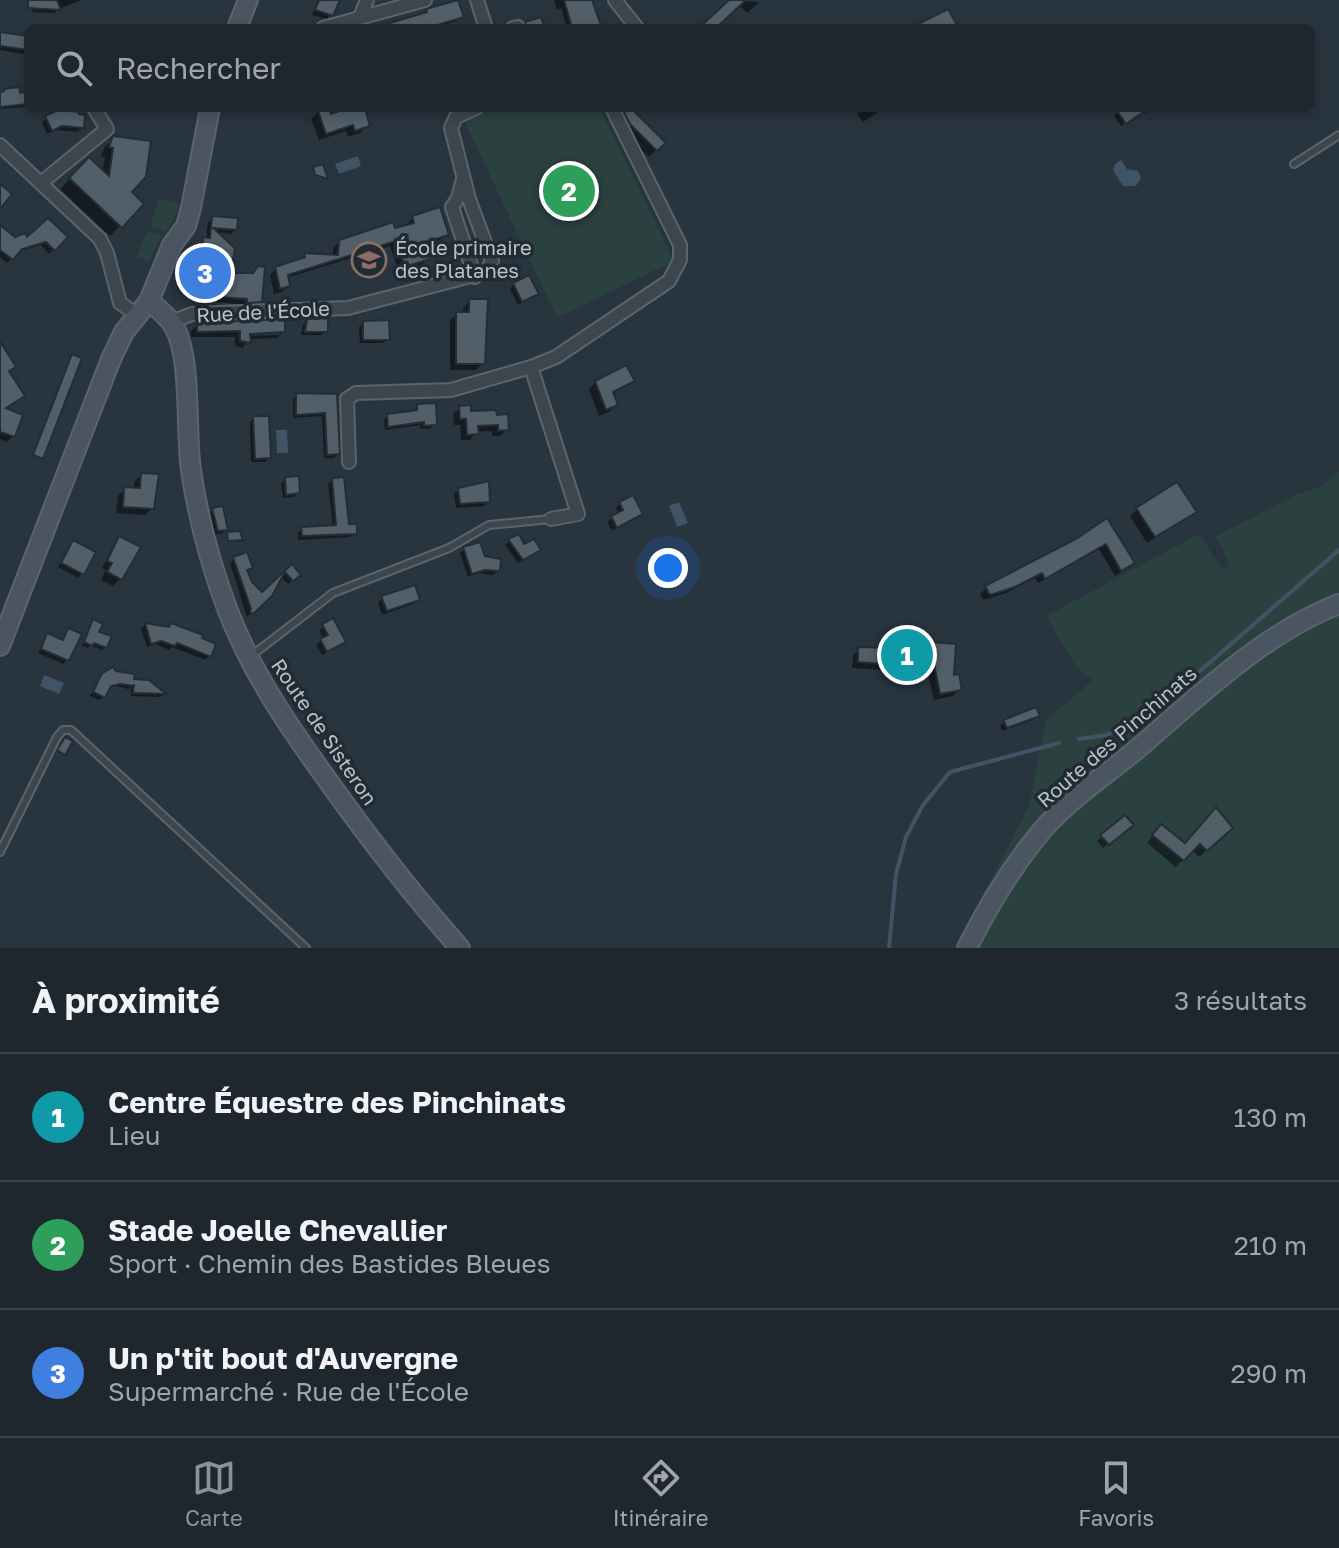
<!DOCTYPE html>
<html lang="fr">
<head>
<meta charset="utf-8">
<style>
  body { margin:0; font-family:"Golos Text",sans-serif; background:#262f36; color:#f1f3f6 }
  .you { position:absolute; left:668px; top:568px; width:28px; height:28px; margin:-20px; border:6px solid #fff; border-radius:50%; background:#1a73e8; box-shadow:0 0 0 12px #1a73e833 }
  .badge { display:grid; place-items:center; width:52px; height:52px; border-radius:50%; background:#8c9099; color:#fff; font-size:26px; font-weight:700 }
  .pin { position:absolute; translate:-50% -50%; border:4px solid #fff; box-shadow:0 2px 8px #0006 }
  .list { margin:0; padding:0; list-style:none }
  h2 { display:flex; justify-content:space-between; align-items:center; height:104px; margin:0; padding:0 32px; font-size:34px }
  h2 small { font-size:26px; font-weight:400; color:#a1a5aa }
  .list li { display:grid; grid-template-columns:52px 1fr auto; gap:24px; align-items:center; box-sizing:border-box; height:128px; padding:0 32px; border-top:2px solid #3c444a }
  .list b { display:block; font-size:30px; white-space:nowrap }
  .list p { margin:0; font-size:26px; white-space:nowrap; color:#a1a5aa }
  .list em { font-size:26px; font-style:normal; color:#a1a5aa }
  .icon { flex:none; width:44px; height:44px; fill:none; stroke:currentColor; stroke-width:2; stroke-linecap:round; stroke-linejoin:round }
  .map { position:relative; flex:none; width:1339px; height:948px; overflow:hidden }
  .search { position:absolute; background:#1e272e; box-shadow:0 4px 12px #0003; left:24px; right:24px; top:24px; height:88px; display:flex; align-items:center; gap:20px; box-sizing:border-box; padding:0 28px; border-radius:12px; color:#a1a5aa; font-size:30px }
  .sheet { height:488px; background:#1e272e }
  nav { display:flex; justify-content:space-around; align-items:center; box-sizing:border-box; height:112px; border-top:2px solid #3c444a; background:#1e272e; font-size:22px; color:#a1a5aa }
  nav a { display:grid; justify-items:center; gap:4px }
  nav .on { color:#8c9099 }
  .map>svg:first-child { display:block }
  .green { fill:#2b4140 }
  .water { fill:#405466 }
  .shadow { fill:#0007; fill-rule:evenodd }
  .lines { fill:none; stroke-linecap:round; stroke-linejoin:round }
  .stream { stroke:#405466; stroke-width:4 }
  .building { fill:#525f69; stroke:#232d36; stroke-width:2 }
  .lane-casing { stroke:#5a646c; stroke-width:10 }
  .street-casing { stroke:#5a646c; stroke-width:16 }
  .secondary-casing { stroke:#5a646c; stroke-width:22 }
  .lane { stroke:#3c464f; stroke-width:6 }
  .street { stroke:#3c464f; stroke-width:12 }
  .secondary { stroke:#4b5561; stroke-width:18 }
  .labels { text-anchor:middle; stroke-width:7; stroke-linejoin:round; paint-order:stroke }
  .poi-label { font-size:20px; fill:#b9c1c9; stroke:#212b34; text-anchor:start }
  .street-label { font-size:20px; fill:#b9c1c9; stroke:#212b34 }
</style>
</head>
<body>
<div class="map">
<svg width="1339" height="948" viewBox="0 0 1339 948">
  <rect width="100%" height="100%" fill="#28343e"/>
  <g class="green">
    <path d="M492,108h108l74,153 -117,57 -93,-198z"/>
    <path d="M159,199l21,5 -6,16 -9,12 -15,-5z"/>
    <path d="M147,231l15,4 -13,26 -13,-4z"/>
    <path d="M1339,471v477h-384l74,-142 17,-86 47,-40 -16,-12 -31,-52 153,-82 24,36 7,-6 -14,-28 82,-42 22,-7z"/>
  </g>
  <g class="water">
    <path d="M358,156l3,10 -22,8 -4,-10z"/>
    <path d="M1121,160l6,9 11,2 3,7 -5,8h-13l-10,-16 2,-6z"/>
    <path d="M276,430h11l1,23h-11z"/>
    <path d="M679,502l9,21 -11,4 -8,-21z"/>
    <path d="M44,675l20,8 -5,11 -19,-8z"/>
  </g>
  <g class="shadow">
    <path d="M29,0h53l-24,9 -3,4 -22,-1z"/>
    <path d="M318,0h23l-14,19 -15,-4z"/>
    <path d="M554,0h31l14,27 5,1h-37l-6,-20 -4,2z"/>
    <path d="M733,0l26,2 -12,11 -8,-8 -26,23h-11z"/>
    <path d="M427,11l34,5 -4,5 -23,7h-53l41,-12z"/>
    <path d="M111,25l15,2v1h-18z"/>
    <path d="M0,34l28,4v12l-4,4 -24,-4z"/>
    <path d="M0,94l18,1 9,8 -3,4 -24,2z"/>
    <path d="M355,108h8l5,17 -8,8 -12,4 -2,-6 -27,9 -8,-21 7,-7 12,4z"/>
    <path d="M611,108h18l34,35 -14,14 -26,-25z"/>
    <path d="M864,108h20l-21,14 -6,-8z"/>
    <path d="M1123,108h34l-3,3 -15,3 -18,12 -7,-11z"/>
    <path d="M47,118l35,9 -4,5 -22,-2 -9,4 -5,-12z"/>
    <path d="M114,138l15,55 12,11 -31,32 -50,-47 29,-29 13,13 3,-16h-4l3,-9z"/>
    <path d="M212,218l23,12 -4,4 -16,-2 14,43h24l7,26 -4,5 -58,-6 1,-56 7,-5 2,-16z"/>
    <path d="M413,218l33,16 -6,6 -16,5 4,13 -6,7 -23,7 -9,-26 -104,32 2,7 -6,7 -8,2 -4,-19 6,-6 23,-8 6,-6 28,1v-8l7,-7 68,-14 -1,-3z"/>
    <path d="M0,227l15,13 50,-3 -16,17 -8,-9 -24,7 -10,11 -7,-6z"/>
    <path d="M514,284l22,10 -18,11 -8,-16z"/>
    <path d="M470,301l13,62 -7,7h-26v-49l7,-7h6v-6z"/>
    <path d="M307,321l19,10 -5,4h-20l2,-10z"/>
    <path d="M283,322v10l-6,6 -29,1 -5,9 -8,-2v-9h-44v-6l6,-6zM280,331v4l-40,1v-4z"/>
    <path d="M364,323l24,16 -5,4h-23l-1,-16z"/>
    <path d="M0,353l8,19 14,24 -18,14 9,26 -6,6 -7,-3z"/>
    <path d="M632,380l-20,15 4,10 -7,7 -10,4 -10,-27 7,-7z"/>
    <path d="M297,395l38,1 3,58 -4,4h-10l-2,-42 -29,2v-19z"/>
    <path d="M417,406l18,18 -4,4 -10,1 -1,-4 -35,5 -1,-10 4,-4 25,-4z"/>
    <path d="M460,408l9,6 26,-2 12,17 -7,7h-8v-5l-16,1 -6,8h-9l-1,-15h-6l-1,-11z"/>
    <path d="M254,418l15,40 -4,4h-14l-1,-40z"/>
    <path d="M141,475l11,33 -7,7 -29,-2 2,-17 7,-7h9v-7z"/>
    <path d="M285,479l13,13 -4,5 -11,1 -2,-14z"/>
    <path d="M332,480l16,47 7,6 -5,4 -52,3v-7l4,-4 31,-2 -5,-43z"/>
    <path d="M459,489l29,12 -4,5 -28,2 -2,-14z"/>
    <path d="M632,498l8,16 -28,17 -5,-9 11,-8 -2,-6 4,-4z"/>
    <path d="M213,509l13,21 -5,4h-7l-5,-20z"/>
    <path d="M1138,509l56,3 -47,31 -17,-27z"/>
    <path d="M1107,520l25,43 -6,6 -11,7 -16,-27 -61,34 -3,-5 -29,15 -23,7 -3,-6 6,-6 91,-48z"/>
    <path d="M120,538v41l-7,7 -12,-6 5,-10 -4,-2 11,-22z"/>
    <path d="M510,541l28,9 -20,13 -13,-18z"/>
    <path d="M73,543l9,30 -4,5 -20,-11z"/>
    <path d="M464,549l19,9 15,12 -5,5 -14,-2 -11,4 -8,-24z"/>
    <path d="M234,559l17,8 -5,6 4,11 12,10 9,1 -24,22 -17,-54z"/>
    <path d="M292,567l7,8 -11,9 -7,-7z"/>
    <path d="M382,598l36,1 -5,5 -31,11 -4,-12z"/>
    <path d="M93,621l12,26 -3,3 -12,-5 -2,3 -6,-2z"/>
    <path d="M332,621l7,25 -17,9 -6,-10 7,-6 -4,-9z"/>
    <path d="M145,625l23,4 41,27 -4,4 -33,-13 -3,3 -13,-6 -9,3 -6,-18z"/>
    <path d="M69,630l-2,30 -4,4 -25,-11 10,-18 14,6z"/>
    <path d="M907,642l45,35 8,12 -7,7 -19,4 -7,-30 -11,2 -64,-4 1,-12 6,-7 28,1 17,-5z"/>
    <path d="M103,674l45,8 15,13 -3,2 -29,-1v-10l-3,3 -12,-3 -8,2 -8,12 -10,-4z"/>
    <path d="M1038,715l-5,5 -31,11 -2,-5 5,-4z"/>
    <path d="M1230,827l-31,30 -7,-7 -16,17 -29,-24 7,-9 30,11z"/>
    <path d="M1127,829l-24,19 -6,-7 5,-5z"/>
  </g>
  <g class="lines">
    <g class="stream">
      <path d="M1079,739l28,-4 70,-44 162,-141"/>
      <path d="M889,948l7,-74 10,-37 17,-32 27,-33 109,-29"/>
    </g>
  </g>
  <g class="building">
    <path d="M28,0h29l4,10 -33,-2z"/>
    <path d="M319,0h21l-7,16 -18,-6z"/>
    <path d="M458,0l6,17 -36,11h-44l-1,-3 44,-13 -1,-3 3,-1z"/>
    <path d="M564,0h28l10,28h-30z"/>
    <path d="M729,0h17l-30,28h-17z"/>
    <path d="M948,9l9,16 -6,3h-41z"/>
    <path d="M541,17l4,11h-18l-2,-6z"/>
    <path d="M0,32l28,4v14l-28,-4z"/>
    <path d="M19,87l1,6 8,-1v12l-28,3v-15l4,-1v-2z"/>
    <path d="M317,108h12l2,6 17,-6h17l5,18 -15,5 -2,-6 -27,9z"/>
    <path d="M622,108h9l35,35 -9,8 -27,-27z"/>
    <path d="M1115,108h34l-23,16z"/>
    <path d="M58,110l22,2 -1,2 6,1 -1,13 -22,-2 -10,5 -7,-15z"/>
    <path d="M113,136l38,5 -5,36 -14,15 12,12 -22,24 -53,-50 20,-21 20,19 4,-28 -4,-1z"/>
    <path d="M323,164l5,15 -13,-4 -2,-8z"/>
    <path d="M0,184l12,10 -12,15z"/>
    <path d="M440,207l9,28 -24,7 5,17 -25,8 -9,-26 -108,34 2,11 -10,3 -5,-22 30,-10 -1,-4 34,2 1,-15 54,-18 2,6 19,-5 -2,-7z"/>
    <path d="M212,216l26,2 -1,12 -24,-2 22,20 -4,25h22l5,-7 7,1 -3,35 -15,1v-4l-45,-3 1,-59 7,1z"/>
    <path d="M48,218l20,19 -13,14 -9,-9 -24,7 -9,11 -13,-10v-25l15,12 10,-4 2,4z"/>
    <path d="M529,275l10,19 -17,8 -9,-19z"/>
    <path d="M469,299h19l-3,65h-29v-52h13z"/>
    <path d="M328,318v14h-23l2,-13z"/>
    <path d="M285,319v13l-35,2 1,9 -11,-2v-10l-43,1v-9z"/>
    <path d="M389,320l1,20h-27v-19z"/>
    <path d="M0,341l16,26 -7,4 16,25 -19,12 17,7 -8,22 -15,-5z"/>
    <path d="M72,354l10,4 -39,101 -10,-4z"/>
    <path d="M626,365l9,16 -22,11 5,13 -12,5 -11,-29z"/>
    <path d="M296,393l41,1 3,60 -13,1 -2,-42 -29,2z"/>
    <path d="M436,403l1,22 -13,1v-4l-36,5 -1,-13 30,-4v-6z"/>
    <path d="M471,405v6l25,-1 1,5 11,-1 1,16 -11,1v-6l-20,1 1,8 -12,1 -1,-16h-6l-1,-13z"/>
    <path d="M253,416h16l2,42 -16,1z"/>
    <path d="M141,473l18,1 -5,35 -31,-2 1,-20 16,1z"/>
    <path d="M299,476l1,17 -14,2 -1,-18z"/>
    <path d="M344,477l5,47h8v10l-55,2 -1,-9 35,-2 -4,-47z"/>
    <path d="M489,481l1,21 -30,2 -2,-16z"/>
    <path d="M1177,482l20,30 -42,25 -19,-29z"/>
    <path d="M633,495l10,19 -26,14 -6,-12 12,-6 -4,-8z"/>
    <path d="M223,506l5,24 -10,1 -6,-23z"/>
    <path d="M1107,518l28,45 -14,8 -15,-27 -61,35 -3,-6 -27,14 -25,8 -5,-9 91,-47z"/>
    <path d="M240,531l3,9 -15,1 -1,-9z"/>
    <path d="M519,534l5,10 10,-5 7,11 -18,10 -15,-21z"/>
    <path d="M119,536l22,11 -19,33 -15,-8 5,-9 -5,-2z"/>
    <path d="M73,540l23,12 -12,23 -23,-12z"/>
    <path d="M480,542l5,14 16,3 -1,12 -15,-1 -13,4 -9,-27z"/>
    <path d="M247,552l6,16 -6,2 5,12 10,10 30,-28 9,11 -8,6 -8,-9 -13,24 -19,18 -3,-2 1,-3 -18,-52z"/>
    <path d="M415,585l5,15 -33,11 -6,-15z"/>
    <path d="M333,618l13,24 -19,10 -7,-13 8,-4 -6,-11z"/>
    <path d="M93,619l10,5 -4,8 13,4 -5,12 -13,-5 -1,3 -9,-4z"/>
    <path d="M145,623l24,4 2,-4 32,12 -1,3 14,6 -5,13 -34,-14 -2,3 -14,-5 -10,3z"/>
    <path d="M68,628l14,6 -13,27 -28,-12 6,-16 16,7z"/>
    <path d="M906,640l50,4 -2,31 5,-1 3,16 -22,4 -6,-30 -10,3 -66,-5v-15l30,1v-3l18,-2z"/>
    <path d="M113,667l3,4 19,3 -1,5 15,1 17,14 -33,-1 1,-9v2l-14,-2 -9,2 -6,12 -12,-6 9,-19z"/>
    <path d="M1036,707l4,9 -33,12 -4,-8z"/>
    <path d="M65,737l8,4 -8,14 -8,-5z"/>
    <path d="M1216,807l17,21 -26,23 -7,-7 -16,17 -32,-26 9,-11 24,19z"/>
    <path d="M1125,815l9,10 -25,20 -9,-10z"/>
  </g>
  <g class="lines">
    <g class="lane-casing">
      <g id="lane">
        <path d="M1294,164l45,-29"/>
        <path d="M251,656l82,-63 116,-45 40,-23 62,-6"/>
        <path d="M0,852l57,-115 6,-7h8l235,218"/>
      </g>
    </g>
    <g class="street-casing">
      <g id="street">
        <path d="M477,0l9,28"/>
        <path d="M615,0l22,28"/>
        <path d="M360,17l7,-17"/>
        <path d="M323,28l102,-28"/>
        <path d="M513,28l5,-1"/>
        <path d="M0,145l100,94 7,14 13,50 17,12"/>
        <path d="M463,179l-5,19 -6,9 23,70"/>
        <path d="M41,183l66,-54 -13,-21"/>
        <path d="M171,322l21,-8 156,-6 138,-36 6,-11 -23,-62 -18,-71 5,-11 20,-9"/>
        <path d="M349,462l-2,-63 9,-6 95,-3 80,-23"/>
        <path d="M551,519l27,-5 -47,-147 25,-10 113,-76 11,-21v-15l-68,-137"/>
      </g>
    </g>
    <g class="secondary-casing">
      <g id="secondary">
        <path d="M237,28l11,-28"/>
        <path d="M149,301c7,6 16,13 22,21 22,29 14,110 20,148 7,48 20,96 37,141 26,67 66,123 108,181 39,54 80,107 124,156"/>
        <path d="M0,646l111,-287 13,-27 25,-31 23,-56 14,-19 5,-18 19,-100"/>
        <path d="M967,948c19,-38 41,-75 68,-109 27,-35 67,-61 101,-89 61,-52 127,-117 203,-146"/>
      </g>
    </g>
    <use href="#lane" class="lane"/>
    <use href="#street" class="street"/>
    <use href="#secondary" class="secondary"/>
  </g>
  <defs>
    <g id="school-ring" transform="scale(1.8)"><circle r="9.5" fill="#212b34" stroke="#8d6e63" stroke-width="1.5"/><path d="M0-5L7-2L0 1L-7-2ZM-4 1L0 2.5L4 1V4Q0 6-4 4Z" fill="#8d6e63"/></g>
  </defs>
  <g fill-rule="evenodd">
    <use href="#school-ring" x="369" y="260"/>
  </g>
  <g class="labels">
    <g class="poi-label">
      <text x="395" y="255">École primaire<tspan x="395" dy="23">des Platanes</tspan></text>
    </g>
    <g class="street-label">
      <text transform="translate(263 312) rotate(-3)" y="7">Rue de l'École</text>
      <text transform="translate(324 732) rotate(56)" y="7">Route de Sisteron</text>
      <text transform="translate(1117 737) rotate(-41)" y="7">Route des Pinchinats</text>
    </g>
  </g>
</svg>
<div class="you"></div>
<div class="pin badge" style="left:907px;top:655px;background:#0f9aa8">1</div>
<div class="pin badge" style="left:569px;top:191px;background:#2e9e5b">2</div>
<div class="pin badge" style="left:205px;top:273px;background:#3f7fe0">3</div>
<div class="search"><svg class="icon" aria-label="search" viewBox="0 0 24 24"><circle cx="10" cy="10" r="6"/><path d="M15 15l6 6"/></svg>Rechercher</div>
</div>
<section class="sheet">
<h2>À proximité<small>3 résultats</small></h2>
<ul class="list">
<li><span class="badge" style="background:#0f9aa8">1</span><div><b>Centre Équestre des Pinchinats</b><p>Lieu</p></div><em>130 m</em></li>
<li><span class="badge" style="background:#2e9e5b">2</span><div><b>Stade Joelle Chevallier</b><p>Sport · Chemin des Bastides Bleues</p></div><em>210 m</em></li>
<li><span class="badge" style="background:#3f7fe0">3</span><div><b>Un p'tit bout d'Auvergne</b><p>Supermarché · Rue de l'École</p></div><em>290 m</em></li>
</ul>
</section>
<nav>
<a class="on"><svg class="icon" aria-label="map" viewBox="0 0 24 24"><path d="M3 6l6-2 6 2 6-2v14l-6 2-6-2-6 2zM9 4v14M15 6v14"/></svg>Carte</a>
<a><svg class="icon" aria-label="directions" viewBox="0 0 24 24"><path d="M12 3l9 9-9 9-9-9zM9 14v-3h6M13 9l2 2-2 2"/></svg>Itinéraire</a>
<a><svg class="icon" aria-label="saved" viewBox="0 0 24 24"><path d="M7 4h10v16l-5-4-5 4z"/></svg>Favoris</a>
</nav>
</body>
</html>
